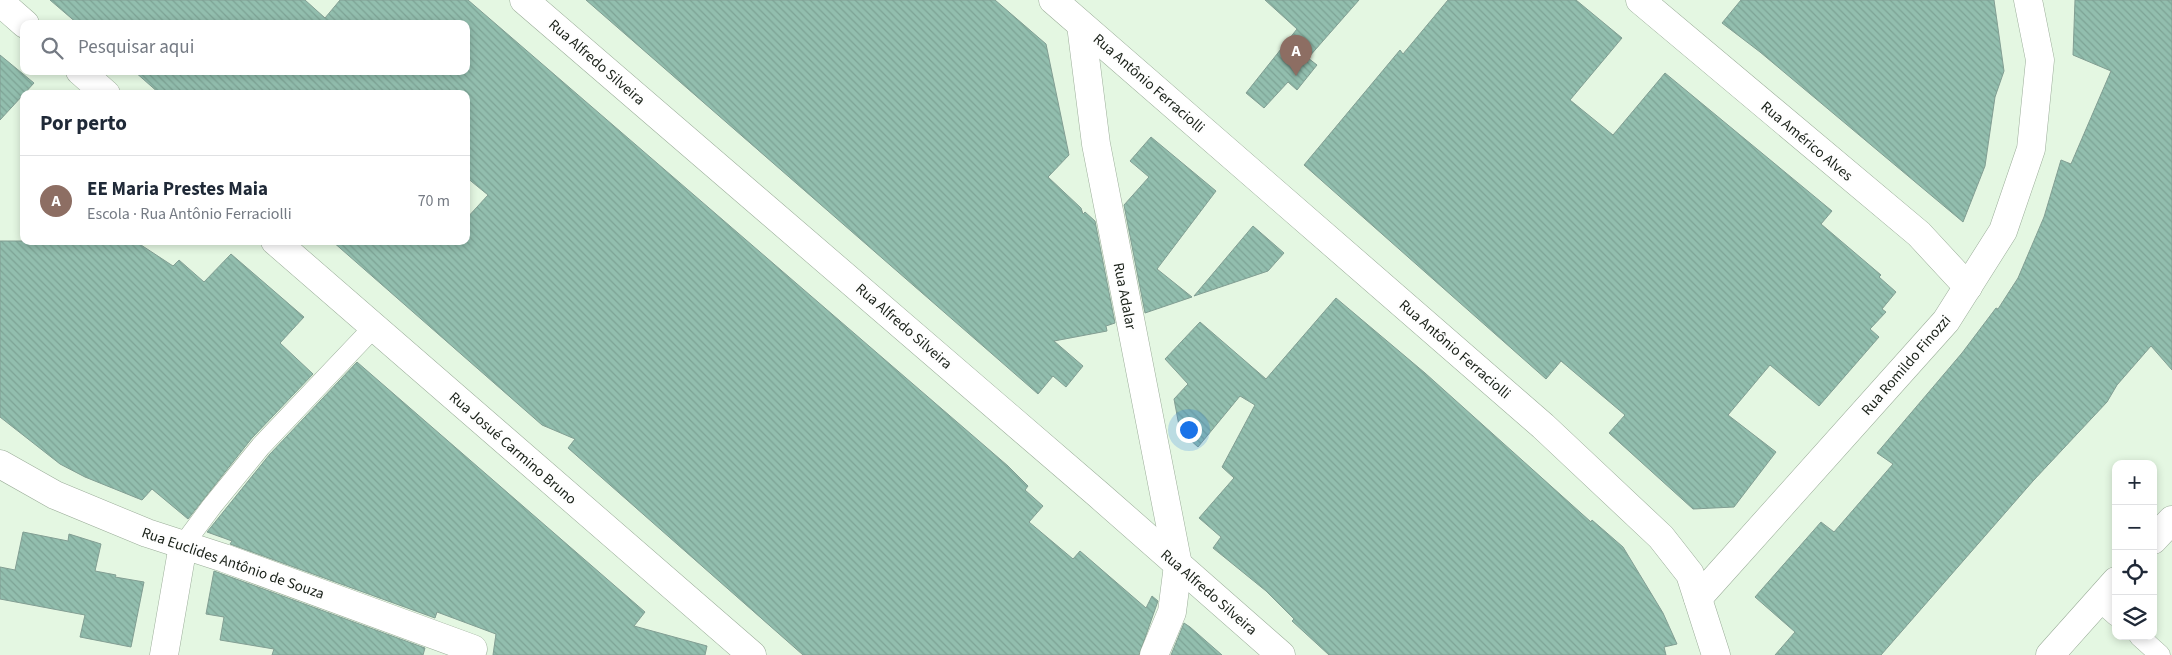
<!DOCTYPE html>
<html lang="pt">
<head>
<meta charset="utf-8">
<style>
  body { margin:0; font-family:"Source Sans 3",sans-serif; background:#f6f6f7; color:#1f2937 }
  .controls { position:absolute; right:15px; bottom:15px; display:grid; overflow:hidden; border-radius:10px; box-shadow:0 2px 8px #0003 }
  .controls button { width:45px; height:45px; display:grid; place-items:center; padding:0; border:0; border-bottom:1px solid #e0e1e3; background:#fff; color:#1f2937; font:25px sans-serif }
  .you { position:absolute; left:1188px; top:429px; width:18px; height:18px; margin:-12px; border:4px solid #fff; border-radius:50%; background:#1a73e8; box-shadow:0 0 0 8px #1a73e833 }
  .badge { display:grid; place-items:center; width:32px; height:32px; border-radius:50%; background:#2563eb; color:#fff; font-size:16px; font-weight:700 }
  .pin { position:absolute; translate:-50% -41px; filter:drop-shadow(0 1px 2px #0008) }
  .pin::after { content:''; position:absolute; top:26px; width:18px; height:15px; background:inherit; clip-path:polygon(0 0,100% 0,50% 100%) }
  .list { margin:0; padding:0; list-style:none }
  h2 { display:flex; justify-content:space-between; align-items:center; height:65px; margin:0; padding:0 20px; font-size:21px }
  h2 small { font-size:16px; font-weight:400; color:#747a83 }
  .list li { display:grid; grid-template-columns:32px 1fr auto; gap:15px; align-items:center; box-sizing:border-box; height:90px; padding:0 20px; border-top:1px solid #e0e1e3 }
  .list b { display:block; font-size:19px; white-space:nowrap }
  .list p { margin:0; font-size:16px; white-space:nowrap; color:#747a83 }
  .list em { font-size:16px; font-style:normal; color:#747a83 }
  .icon { flex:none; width:28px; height:28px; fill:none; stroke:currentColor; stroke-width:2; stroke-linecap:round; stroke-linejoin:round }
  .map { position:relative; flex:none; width:2172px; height:655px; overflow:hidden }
  .search { position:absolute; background:#fff; box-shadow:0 2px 8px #0003; left:20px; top:20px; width:450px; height:55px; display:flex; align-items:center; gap:12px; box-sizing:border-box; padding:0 18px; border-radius:10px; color:#747a83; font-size:19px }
  .panel { position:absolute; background:#fff; box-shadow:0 2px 8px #0003; left:20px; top:90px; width:450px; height:155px; border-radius:10px }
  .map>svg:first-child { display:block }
  .building { fill:url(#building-back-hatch); stroke:#829e93 }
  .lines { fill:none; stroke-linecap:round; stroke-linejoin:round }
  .lane-casing { stroke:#9bad99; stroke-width:21 }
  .street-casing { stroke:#9bad99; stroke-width:29 }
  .lane { stroke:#fff; stroke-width:20 }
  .street { stroke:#fff; stroke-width:28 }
  .labels { text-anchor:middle; stroke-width:5; stroke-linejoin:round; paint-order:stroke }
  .street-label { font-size:15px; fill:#192018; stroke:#fefefe }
</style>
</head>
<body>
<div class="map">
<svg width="2172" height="655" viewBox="0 0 2172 655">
  <defs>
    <pattern id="building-back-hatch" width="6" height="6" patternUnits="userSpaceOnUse" patternTransform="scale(1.25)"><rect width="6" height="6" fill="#92beae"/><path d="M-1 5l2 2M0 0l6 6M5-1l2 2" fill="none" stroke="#7da395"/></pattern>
  </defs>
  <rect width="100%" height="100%" fill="#e4f7e2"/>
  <g class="building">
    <path d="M50,0h255l20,18 15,-18h128l540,466 20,20 -3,4 18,16 -14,16 44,37 7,-8 66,57 6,-12 6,5 -19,54h-336l-235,-207 7,-9 -33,-14 -210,-184h134v-22l22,-24 -22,-18v-83h-306l-26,-23h332v-47h-388z"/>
    <path d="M586,0h409l51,44 23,111 -21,22 33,31 2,6 2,-2 10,9 20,102 -9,3 1,5 -53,10 29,25 -17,21 -13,-11 -15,18z"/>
    <path d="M1265,0h94l-51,58 9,7 -20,25 -9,-8 -24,26 -18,-15 51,-64z"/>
    <path d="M1448,0h128l46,38 -52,62 43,35 52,-62 167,138 -11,13 60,51 -2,2 17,15 -14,17 4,3 -16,17 9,8 -60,69 -49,-41 -42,50 48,37 -42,55 -41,2 -84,-76 16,-18 -64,-54 -15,18 -242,-214 96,-115 3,4z"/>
    <path d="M1741,0h253l10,71 -9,26 -10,69 -22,56 -203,-170 -38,-29z"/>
    <path d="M2075,0h97v370l-21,-24 -34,39 -10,17 -74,79 -152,174h-106l20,-23 -40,-35 66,-75 13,10 59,-68 -16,-11 85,-100 34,-45 2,1 20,-31 26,-61 17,-57 10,4 40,-93 -38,-16z"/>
    <path d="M0,55l34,28 -34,37z"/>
    <path d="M1151,137l65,54 -59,78 35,28 -47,16 -21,-108 25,-28 -19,-16z"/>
    <path d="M1253,226l31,27 -16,18 -74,25z"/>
    <path d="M0,241h135l38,25 6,-6 25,22 27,-28 73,63 -24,26 33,31 -61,64 -64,81 -36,-30 -10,11 -57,-23 -25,-13 -60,-47z"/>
    <path d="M1336,298l89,75 166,149 1,-2 31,27 40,66 14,31 -13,3 2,8h-337l-37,-34 2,-2 -28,-28 -53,-43 8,-11 -22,-19 35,-40 -12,-11 33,-62 -15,-9 -42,51 -18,-16 -6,-32 14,-15 -23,-25 35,-37 66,57z"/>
    <path d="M357,362l288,250 -11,14 73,20 -2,9h-212l3,-21 -59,-22 -2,6 -205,-74 2,-3 -25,-9 63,-78z"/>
    <path d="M23,532l45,9 1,-7 32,10 -6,27 21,4 -1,2 29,5 -13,65 -51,-10 5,-22 -85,-16v-32l15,3z"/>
    <path d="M214,571l211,77 -2,7h-151l2,-6 -54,-9 4,-23 -18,-3z"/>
    <path d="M1184,623l6,4 32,28h-51z"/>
  </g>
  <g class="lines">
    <g class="lane-casing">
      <g id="lane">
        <path d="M183,545l29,-39 49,-60 113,-119"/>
        <path d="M2098,600l18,16"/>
        <path d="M2139,636l21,19"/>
      </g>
    </g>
    <g class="street-casing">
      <g id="street">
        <path d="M524,0l575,495 182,160"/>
        <path d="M1053,0l490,426 118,111 29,37 26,81"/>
        <path d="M1640,0l279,234 49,53"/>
        <path d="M0,2l25,22"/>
        <path d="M1081,25l15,119 82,421 -6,47 -18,43"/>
        <path d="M80,71l26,23"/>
        <path d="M275,241l477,414"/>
        <path d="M0,464l55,31 92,38 77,25 249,91"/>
        <path d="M2153,540l19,-20"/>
        <path d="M1698,598l248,-277 57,-90 28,-82 9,-89 -12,-60"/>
        <path d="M164,655l19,-110"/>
        <path d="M2050,655l66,-74"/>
      </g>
    </g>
    <use href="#lane" class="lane"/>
    <use href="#street" class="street"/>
  </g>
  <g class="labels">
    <g class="street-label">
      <text transform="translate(597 62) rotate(41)" y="5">Rua Alfredo Silveira</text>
      <text transform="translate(1149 83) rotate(41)" y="5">Rua Antônio Ferraciolli</text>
      <text transform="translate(1807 141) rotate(40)" y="5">Rua Américo Alves</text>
      <text transform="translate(1125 296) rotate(79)" y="5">Rua Adalar</text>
      <text transform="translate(904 326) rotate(41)" y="5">Rua Alfredo Silveira</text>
      <text transform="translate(1455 349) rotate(41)" y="5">Rua Antônio Ferraciolli</text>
      <text transform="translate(1906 365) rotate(-49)" y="5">Rua Romildo Finozzi</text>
      <text transform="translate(513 448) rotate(41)" y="5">Rua Josué Carmino Bruno</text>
      <text transform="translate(233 563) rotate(19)" y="5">Rua Euclides Antônio de Souza</text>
      <text transform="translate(1209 592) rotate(41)" y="5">Rua Alfredo Silveira</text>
    </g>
  </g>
</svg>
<div class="controls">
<button>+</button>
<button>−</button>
<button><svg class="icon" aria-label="locate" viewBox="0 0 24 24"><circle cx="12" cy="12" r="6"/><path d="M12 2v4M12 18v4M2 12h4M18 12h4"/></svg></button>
<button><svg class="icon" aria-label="layers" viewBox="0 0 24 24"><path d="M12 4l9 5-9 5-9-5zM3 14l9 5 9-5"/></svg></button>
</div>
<div class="you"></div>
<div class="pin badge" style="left:1296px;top:76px;background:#8d6e63">A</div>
<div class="search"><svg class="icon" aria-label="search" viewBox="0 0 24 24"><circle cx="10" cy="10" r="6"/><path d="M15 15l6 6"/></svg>Pesquisar aqui</div>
<section class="panel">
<h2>Por perto<small></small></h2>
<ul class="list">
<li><span class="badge" style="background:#8d6e63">A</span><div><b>EE Maria Prestes Maia</b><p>Escola · Rua Antônio Ferraciolli</p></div><em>70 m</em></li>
</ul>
</section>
</div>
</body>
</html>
